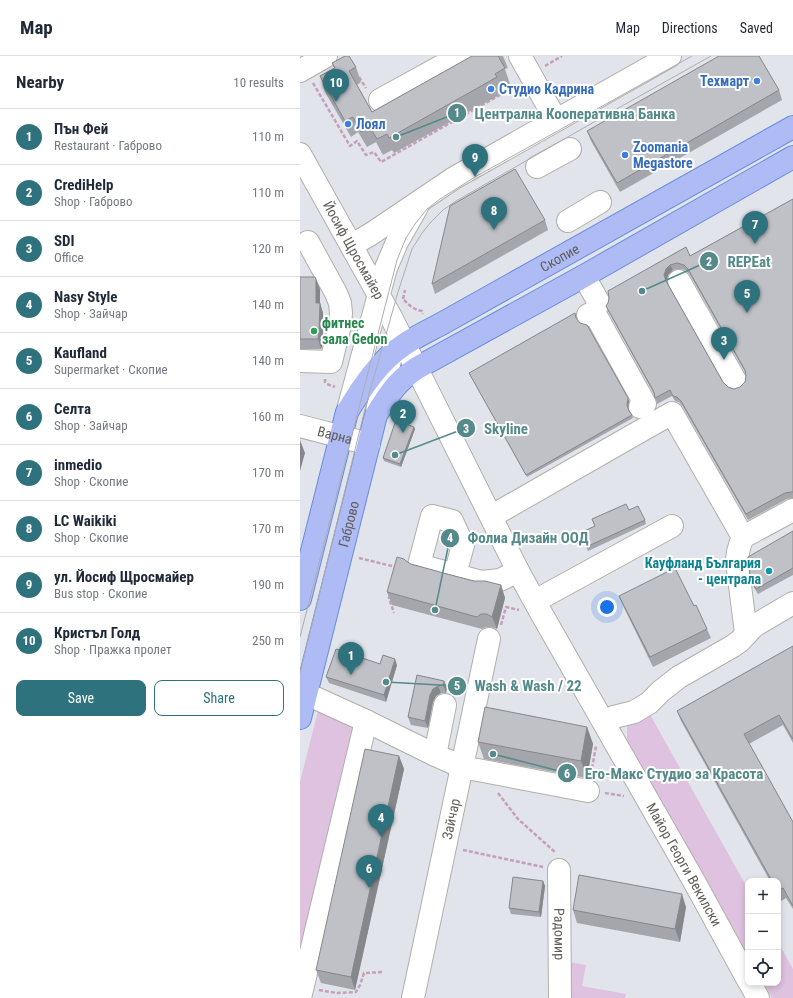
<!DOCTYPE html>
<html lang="en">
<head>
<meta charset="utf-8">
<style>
  body { margin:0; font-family:"Roboto Condensed",sans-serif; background:#f6f6f7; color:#1f2937 }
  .controls { position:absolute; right:12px; bottom:12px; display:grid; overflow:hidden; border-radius:8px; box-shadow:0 2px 6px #0003 }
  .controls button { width:36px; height:36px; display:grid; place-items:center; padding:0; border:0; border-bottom:1px solid #e0e1e3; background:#fff; color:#1f2937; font:20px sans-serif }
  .you { position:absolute; left:307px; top:551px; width:14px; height:14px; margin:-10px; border:3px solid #fff; border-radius:50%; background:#1a73e8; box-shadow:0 0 0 6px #1a73e833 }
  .badge { display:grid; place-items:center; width:26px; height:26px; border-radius:50%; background:#2e727d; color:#fff; font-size:13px; font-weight:700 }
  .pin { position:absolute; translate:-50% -33px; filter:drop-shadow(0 1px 2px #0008) }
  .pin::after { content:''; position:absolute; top:21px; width:14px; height:12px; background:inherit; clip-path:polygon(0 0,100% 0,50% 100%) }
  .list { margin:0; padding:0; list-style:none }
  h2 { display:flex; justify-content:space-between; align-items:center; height:52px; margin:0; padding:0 16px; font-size:17px }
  h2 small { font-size:13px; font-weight:400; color:#747a83 }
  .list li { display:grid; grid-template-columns:26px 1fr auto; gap:12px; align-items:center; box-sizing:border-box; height:56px; padding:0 16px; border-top:1px solid #e0e1e3 }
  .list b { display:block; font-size:15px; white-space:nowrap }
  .list p { margin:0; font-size:13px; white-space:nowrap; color:#747a83 }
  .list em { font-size:13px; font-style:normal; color:#747a83 }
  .actions { display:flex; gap:8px; padding:12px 16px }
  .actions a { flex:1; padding:9px 0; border:1px solid #2e727d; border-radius:8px; text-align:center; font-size:14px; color:#2e727d }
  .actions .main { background:#2e727d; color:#fff }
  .icon { flex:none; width:22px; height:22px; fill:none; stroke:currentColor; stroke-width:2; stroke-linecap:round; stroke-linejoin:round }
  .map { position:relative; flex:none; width:493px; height:942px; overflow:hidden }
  header { display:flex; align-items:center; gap:24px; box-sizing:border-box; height:56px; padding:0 20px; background:#fff; border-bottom:1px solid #e0e1e3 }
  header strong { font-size:19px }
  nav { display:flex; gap:22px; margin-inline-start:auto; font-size:14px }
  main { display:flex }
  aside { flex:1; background:#fff }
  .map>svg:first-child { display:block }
  .green { fill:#dfc1e0 }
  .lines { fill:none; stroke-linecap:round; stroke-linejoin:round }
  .minor-casing { stroke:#b1afab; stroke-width:24 }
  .major-casing { stroke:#678cdf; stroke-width:24 }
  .path { stroke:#c59fbb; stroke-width:2.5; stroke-dasharray:4 2; stroke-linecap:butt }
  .minor { stroke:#fff; stroke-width:22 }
  .major { stroke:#aebbf5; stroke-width:22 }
  .tram { stroke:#adadac; stroke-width:1 }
  .wall { fill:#a4a6ab; fill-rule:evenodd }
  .shaded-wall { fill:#86878b }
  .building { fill:#bfc1c7; stroke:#86878b; fill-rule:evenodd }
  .shop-dot { fill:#3f7fe0; stroke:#fff; stroke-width:1.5 }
  .leisure-dot { fill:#2e9e5b; stroke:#fff; stroke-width:1.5 }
  .culture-dot { fill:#0f9aa8; stroke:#fff; stroke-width:1.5 }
  .labels { text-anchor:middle; stroke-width:4; stroke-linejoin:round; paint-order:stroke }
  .shop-label { font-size:14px; font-weight:bold; fill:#366cbe; stroke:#fff; text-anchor:start }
  .street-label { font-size:14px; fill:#615e5a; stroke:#fff }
  .leisure-label { font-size:14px; font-weight:bold; fill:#27864d; stroke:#fff; text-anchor:start }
  .culture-label { font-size:14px; font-weight:bold; fill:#0d838f; stroke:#fff; text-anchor:end }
  .leader { fill:none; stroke:#548a8a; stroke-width:1.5 }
  .callout-dot { fill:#548a8a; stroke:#fff; stroke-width:1.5 }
  .mark-label { font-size:12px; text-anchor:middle; font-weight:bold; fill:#fff }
  .callout-label { font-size:15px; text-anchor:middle; font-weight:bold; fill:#548a8a; stroke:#fff; stroke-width:4; stroke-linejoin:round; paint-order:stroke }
</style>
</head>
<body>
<header>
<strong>Map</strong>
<nav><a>Map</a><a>Directions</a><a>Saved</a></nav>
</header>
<main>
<aside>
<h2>Nearby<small>10 results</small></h2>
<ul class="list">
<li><span class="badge">1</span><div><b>Пън Фей</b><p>Restaurant · Габрово</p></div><em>110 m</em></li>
<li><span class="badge">2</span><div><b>CrediHelp</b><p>Shop · Габрово</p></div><em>110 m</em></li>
<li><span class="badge">3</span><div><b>SDI</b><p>Office</p></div><em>120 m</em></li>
<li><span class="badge">4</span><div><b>Nasy Style</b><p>Shop · Зайчар</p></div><em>140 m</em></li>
<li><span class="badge">5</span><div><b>Kaufland</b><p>Supermarket · Скопие</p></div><em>140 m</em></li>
<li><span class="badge">6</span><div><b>Селта</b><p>Shop · Зайчар</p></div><em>160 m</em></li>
<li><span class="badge">7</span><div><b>inmedio</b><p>Shop · Скопие</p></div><em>170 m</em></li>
<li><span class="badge">8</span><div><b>LC Waikiki</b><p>Shop · Скопие</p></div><em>170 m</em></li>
<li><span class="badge">9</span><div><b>ул. Йосиф Щросмайер</b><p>Bus stop · Скопие</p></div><em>190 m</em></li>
<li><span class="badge">10</span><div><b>Кристъл Голд</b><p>Shop · Пражка пролет</p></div><em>250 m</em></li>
</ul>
<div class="actions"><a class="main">Save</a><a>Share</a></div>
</aside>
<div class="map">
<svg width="493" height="942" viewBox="0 0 493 942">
  <rect width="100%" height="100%" fill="#e2e4eb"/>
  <g class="green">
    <path d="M18,655l41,17 -59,247v-193z"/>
    <path d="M348,655l100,178v66l-121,-214v-15z"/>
    <path d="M478,886l15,27v29h-21l-8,-15h14z"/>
    <path d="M262,905l24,4 -4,21 44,8 -1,4h-62z"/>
  </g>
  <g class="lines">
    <g class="minor-casing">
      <g id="minor">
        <path d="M220,0l36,64"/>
        <path d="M0,15l26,-15"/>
        <path d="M80,44l80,-44"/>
        <path id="s1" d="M0,98l91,163 127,254 22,40 155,272 53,97"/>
        <path d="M237,111l33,-18"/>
        <path d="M268,165l32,-19"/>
        <path d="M52,189l19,-11 83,-56 216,-122"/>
        <path d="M284,220l15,27"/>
        <path d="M379,225l57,101"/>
        <path d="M288,259l6,-3 51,92 -5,3"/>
        <path d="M0,305l31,1 9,-37 1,-12 -1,-10 -4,-10 -28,-51"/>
        <path d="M49,350l37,-138 11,-26 20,-35"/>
        <path d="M77,355l17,-66"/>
        <path id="s2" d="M0,370l69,18"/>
        <path d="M192,460l180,-103 71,124"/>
        <path d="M155,519l8,-30 -11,-24 -20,-5 -13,49 63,17 18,-2 18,-9"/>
        <path d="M235,545l137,-75"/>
        <path d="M446,577l-9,-71c0,-9 2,-16 6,-25l50,-27"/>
        <path d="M0,635l66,30 65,32 31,14 126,24"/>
        <path d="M314,661l20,-5 15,-9 12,-12 18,-14 54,-31 7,-5 14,-15 39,-23"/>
        <path d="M135,699l10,-50"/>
        <path id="s3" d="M259,814l1,128"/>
        <path d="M450,927l8,15"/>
        <path d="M0,942l66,-277"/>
        <path id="s4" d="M113,942l76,-359"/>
      </g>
    </g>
    <g class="major-casing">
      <g id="major">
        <path id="s5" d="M0,543l47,-187c16,-26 32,-51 58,-68 12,-8 25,-14 38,-21l350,-196"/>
        <path id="s6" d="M0,662l76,-303c13,-21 20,-33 41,-47l167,-92 209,-119"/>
      </g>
    </g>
    <g class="path">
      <path d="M245,10l17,-10"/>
      <path d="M59,21l7,11"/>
      <path d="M13,27l37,63 7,-5 9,14 8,-3 7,10 135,-76"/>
      <path d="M103,243l2,-9"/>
      <path d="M104,244c5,5 10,10 18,11l1,3"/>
      <path d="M25,323v3l2,2 8,3"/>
      <path d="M59,502l37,9"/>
      <path d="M90,539l-1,3 5,15"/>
      <path d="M201,569l5,-18 13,3"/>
      <path d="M291,718l5,-28"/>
      <path d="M198,737l20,26 38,34"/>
      <path d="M305,737l19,3"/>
      <path d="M163,794l80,17"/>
      <path d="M19,934l18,3 19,-1 4,-7 4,-12 20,-1"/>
    </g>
    <use href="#minor" class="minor"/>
    <use href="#major" class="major"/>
    <g class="tram">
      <path d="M0,581l97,-377 9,-22 9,-14 12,-15 13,-10 35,-22 217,-121"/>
      <path d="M0,617l66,-268 32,-113 14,-43 10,-16 9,-11 12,-12 13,-9 166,-95 89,-50"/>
    </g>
  </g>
  <g class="wall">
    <path d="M172,0h31l5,12 -3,1 5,15 -8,5 1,4 -109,60 -2,-3 -9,5 -7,-13 -9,5 -9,-15 -7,5 -26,-45 -5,-16 14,-8 -2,-5 24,4 5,15 -4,3 15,27z"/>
    <path d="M479,34l3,10 -162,92 -29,-51 -4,-10z"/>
    <path d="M493,143v299l-6,1 -39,21 -65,-113 -4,-5 -4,-1 -3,-5 -15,8 -2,-8 -47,-85 -2,-5 2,-3 1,-5 -1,-7 82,-35zM380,213l6,1 4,5 56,99v2l-1,6 -5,5 -6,2 -6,-2 -5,-5 -56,-98v-4l1,-5 5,-5z"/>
    <path d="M245,164l3,10 -113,64 -3,-10z"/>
    <path d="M0,221l20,12v14l3,10v30l-2,6h-21z"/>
    <path d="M277,263l52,82 -1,7 1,3 3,4 1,3 -106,59 -58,-104z"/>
    <path d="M114,371l1,2 -14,38 -17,-6 -1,-3z"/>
    <path d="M329,454l16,10 1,4 -58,27 -8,-18 15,-7 -3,-7z"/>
    <path d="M493,475v44l-35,19 -6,-10 -2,-6z"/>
    <path d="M106,505l5,3 63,17 27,4 4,13 -8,31 -6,-2h-5l-4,2 -90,-24 -5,-13z"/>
    <path d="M319,540l75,10 13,23 4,9 -58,29 -30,-61z"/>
    <path d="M493,590v97l-10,-18 -34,19 44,78v87l-7,-11 -5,3 -3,-6v-14h-8l-89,-160 -4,-10z"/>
    <path d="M80,608l17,1 -11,37 -57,-19 -3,-6z"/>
    <path d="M117,619l27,6 3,7 -1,5h-5l-5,3 -3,6 -5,26 -17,-3 -3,-8z"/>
    <path d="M287,671l6,17 -6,34 -103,-19 -6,-17z"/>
    <path d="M99,700l5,13 -49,221 -34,-7 -5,-13z"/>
    <path d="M243,825l2,5 -4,31 -30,-3 -2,-6z"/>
    <path d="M386,851l-6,35 -103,-19 -4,-13z"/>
  </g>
  <g class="shaded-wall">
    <path d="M370,209l3,5 -5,5 -1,5 1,7 -4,-12 2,-6z"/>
    <path d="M16,223l4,10v14l3,10v30l-2,6 -3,-10 -2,-36z"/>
    <path d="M328,342l1,3 -1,7 -1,-3z"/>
    <path d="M114,371l1,2 -14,38 -1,-3z"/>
    <path d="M0,384l5,13 -5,18z"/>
    <path d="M201,529l4,13 -8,31 -5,-12z"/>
    <path d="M95,603l2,6 -11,37 -2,-7z"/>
    <path d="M144,625l3,7 -1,5 -3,-8z"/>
    <path d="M138,630l3,7 -5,3 -3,6 -5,26 -3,-7 5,-26 3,-6z"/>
    <path d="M287,671l6,17 -6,34 -6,-17z"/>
    <path d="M99,700l5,13 -49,221 -4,-13z"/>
    <path d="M243,825l2,5 -4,31 -2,-5z"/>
    <path d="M382,838l4,13 -6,35 -5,-13z"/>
  </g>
  <g class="building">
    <path d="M45,0h4l7,11 -7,4 23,41 100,-56h26l7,12 -10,6 2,3 -108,61 -2,-4 -10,5 -7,-12 -9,5 -8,-15 -8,4 -25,-45 15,-8 -3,-5z"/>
    <path d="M419,0h40l20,34 -162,93 -30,-52z"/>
    <path d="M215,113l30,51 -113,64 18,-78z"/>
    <path d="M493,143v293h-2l-6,1 -39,21 -65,-113 -4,-4 -4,-1 -3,-6 -15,8 -1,-6 -48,-86 2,-3 1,-5 -1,-7 78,-44 4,9zM377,207l7,2 4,4 57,101 1,6 -1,6 -5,5 -6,2 -6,-2 -5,-5 -57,-101 -2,-6 2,-6 4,-4z"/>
    <path d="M0,221h15l1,2v24h4l-1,30 -1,6h-18z"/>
    <path d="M275,257l1,5 4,5 7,2 41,73 -1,7 2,6 3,4 -106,60 -57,-102z"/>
    <path d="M96,364l18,7 -14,37 -17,-6z"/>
    <path d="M326,448l3,6 9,-4 7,14 -59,27 -6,-14 15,-7 -3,-7z"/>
    <path d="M493,475v37l-37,21 -6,-11 -2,-21z"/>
    <path d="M97,501l7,2 2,2 5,3 36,10 27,7h11l16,4 -9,32 -5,-3h-6l-4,3 -90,-25z"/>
    <path d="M375,512l19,38 2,-1 11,24 -57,28 -31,-61z"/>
    <path d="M493,590v93l-14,-24 -35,19 49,88v84l-10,-18 -5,2v-9h-6l-95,-170z"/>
    <path d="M36,593l44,15 3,-9 12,4 -11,36 -58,-18z"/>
    <path d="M117,619l27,6 -1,4 -5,1 -5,3 -3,6 -5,26 -17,-4z"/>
    <path d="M185,651l102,20 -6,34 -103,-19z"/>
    <path d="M65,693l34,7 -48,221 -35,-7z"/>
    <path d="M279,819l103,19 -7,35 -102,-19z"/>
    <path d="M213,821l30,4 -4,31 -30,-4z"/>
  </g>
  <g class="shop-dot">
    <circle cx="457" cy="25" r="4"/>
    <circle cx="191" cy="33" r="4"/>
    <circle cx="48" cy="68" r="4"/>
    <circle cx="325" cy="99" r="4"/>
  </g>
  <circle class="leisure-dot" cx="14" cy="275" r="4"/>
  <circle class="culture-dot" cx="469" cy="515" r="4"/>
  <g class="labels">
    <g class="shop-label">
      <text x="449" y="30" text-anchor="end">Техмарт</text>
      <text x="199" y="38">Студио Кадрина</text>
      <text x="56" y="73">Лоял</text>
      <text x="333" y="96">Zoomania<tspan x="333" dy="16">Megastore</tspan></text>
    </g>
    <g class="street-label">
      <text dy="5" stroke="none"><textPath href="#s1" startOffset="110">Йосиф Щросмайер</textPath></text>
      <text dy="5" stroke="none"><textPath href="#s5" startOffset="460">Скопие</textPath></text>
      <text dy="5" stroke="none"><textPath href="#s2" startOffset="36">Варна</textPath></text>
      <text dy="5" stroke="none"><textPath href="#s6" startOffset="200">Габрово</textPath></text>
      <text dy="5" stroke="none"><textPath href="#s4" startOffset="183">Зайчар</textPath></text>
      <text dy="5" stroke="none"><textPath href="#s1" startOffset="808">Майор Георги Векилски</textPath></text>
      <text dy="5" stroke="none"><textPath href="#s3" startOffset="64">Радомир</textPath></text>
    </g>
    <g class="leisure-label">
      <text x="22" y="272">фитнес<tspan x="22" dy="16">зала Gedon</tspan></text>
    </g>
    <g class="culture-label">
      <text x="461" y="512">Кауфланд България<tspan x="461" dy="16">- централа</tspan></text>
    </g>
  </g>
  <path class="leader" d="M96 81L157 57M342 235L409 205M95 399L166 372M135 554L150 482M86 626L157 630M193 698L267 717"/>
  <g class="callout-dot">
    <circle cx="96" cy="81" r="4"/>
    <circle cx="342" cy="235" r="4"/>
    <circle cx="95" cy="399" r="4"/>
    <circle cx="135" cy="554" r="4"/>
    <circle cx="86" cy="626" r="4"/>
    <circle cx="193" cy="698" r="4"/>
    <circle cx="157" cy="57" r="10"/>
    <circle cx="409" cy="205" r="10"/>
    <circle cx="166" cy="372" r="10"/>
    <circle cx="150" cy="482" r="10"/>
    <circle cx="157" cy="630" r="10"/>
    <circle cx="267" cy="717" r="10"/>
  </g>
  <g class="mark-label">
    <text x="157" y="61">1</text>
    <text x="409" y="210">2</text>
    <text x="166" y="377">3</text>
    <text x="150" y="486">4</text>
    <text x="157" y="634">5</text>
    <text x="267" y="722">6</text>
  </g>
  <g class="callout-label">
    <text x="275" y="63">Централна Кооперативна Банка</text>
    <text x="449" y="211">REPEat</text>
    <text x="206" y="378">Skyline</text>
    <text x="228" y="487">Фолиа Дизайн ООД</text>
    <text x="228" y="635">Wash &amp; Wash / 22</text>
    <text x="374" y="723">Eго-Макс Студио за Красота</text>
  </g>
</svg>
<div class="controls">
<button>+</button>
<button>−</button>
<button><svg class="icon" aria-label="locate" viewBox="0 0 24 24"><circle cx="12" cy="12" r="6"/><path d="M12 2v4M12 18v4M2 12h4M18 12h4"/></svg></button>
</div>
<div class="you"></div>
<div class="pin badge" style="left:51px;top:619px">1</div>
<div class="pin badge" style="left:103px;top:377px">2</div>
<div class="pin badge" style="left:424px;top:304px">3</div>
<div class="pin badge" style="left:81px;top:781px">4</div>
<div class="pin badge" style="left:447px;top:257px">5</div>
<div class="pin badge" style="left:69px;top:832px">6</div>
<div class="pin badge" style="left:455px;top:188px">7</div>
<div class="pin badge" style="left:194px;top:174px">8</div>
<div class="pin badge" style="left:175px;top:121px">9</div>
<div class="pin badge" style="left:36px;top:46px">10</div>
</div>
</main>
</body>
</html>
